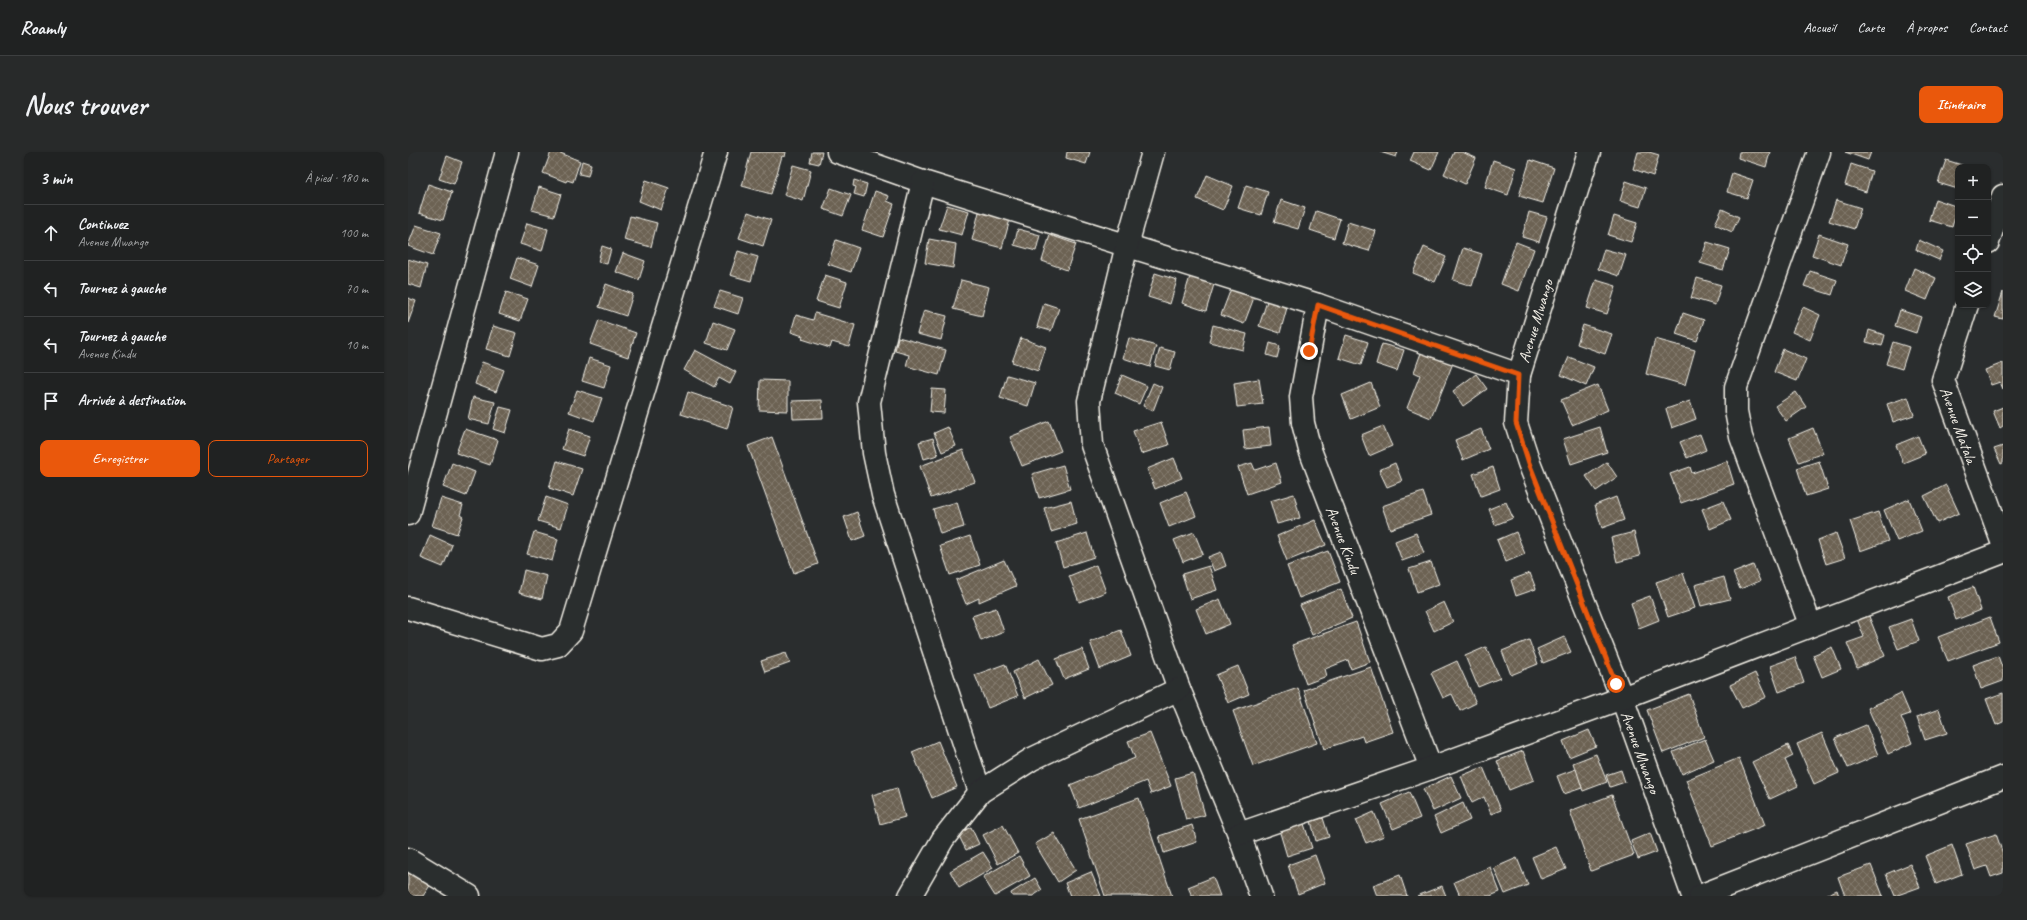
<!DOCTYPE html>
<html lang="fr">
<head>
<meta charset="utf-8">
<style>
  body { margin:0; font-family:Caveat,sans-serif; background:#282a2a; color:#f1f3f6 }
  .controls { position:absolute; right:12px; top:12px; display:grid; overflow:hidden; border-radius:8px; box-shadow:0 1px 3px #0004 }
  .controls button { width:36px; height:36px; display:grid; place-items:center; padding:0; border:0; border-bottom:1px solid #3d3f40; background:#202222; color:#f1f3f6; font:20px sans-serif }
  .stop { position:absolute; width:12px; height:12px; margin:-9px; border:3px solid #ea580c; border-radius:50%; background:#fff }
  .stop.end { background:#ea580c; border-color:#fff; box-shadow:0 1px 4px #0008 }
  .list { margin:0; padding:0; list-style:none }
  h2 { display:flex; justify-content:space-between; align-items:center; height:52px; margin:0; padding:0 16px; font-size:17px }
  h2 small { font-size:13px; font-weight:400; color:#a2a4a5 }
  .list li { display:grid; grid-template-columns:26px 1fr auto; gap:12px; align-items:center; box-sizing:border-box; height:56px; padding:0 16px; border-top:1px solid #3d3f40 }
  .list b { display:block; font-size:15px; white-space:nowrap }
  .list p { margin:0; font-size:13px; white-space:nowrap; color:#a2a4a5 }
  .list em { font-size:13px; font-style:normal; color:#a2a4a5 }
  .actions { display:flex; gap:8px; padding:12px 16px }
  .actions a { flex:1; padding:9px 0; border:1px solid #ea580c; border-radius:8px; text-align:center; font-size:14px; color:#ea580c }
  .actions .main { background:#ea580c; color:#fff }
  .icon { flex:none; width:22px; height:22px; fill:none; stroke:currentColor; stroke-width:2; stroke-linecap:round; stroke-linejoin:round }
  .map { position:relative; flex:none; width:1595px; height:744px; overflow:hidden; border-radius:8px }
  header { display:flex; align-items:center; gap:24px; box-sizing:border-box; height:56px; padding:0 20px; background:#202222; border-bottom:1px solid #3d3f40 }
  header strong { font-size:19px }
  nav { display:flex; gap:22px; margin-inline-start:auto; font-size:14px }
  .intro { display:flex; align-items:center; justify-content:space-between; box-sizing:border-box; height:96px; padding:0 24px }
  h1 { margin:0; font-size:28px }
  .button { padding:10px 18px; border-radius:8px; background:#ea580c; color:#fff; font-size:14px; font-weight:700 }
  main { display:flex; gap:24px; padding:0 24px }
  aside { flex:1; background:#202222; border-radius:8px; box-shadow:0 1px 3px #0004 }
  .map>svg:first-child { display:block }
  .building { fill:url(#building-cross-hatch); stroke:#f4f1e8 }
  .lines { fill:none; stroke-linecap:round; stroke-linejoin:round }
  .minor-casing { stroke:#f4f1e8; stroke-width:25 }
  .minor { stroke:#2a2d2e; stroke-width:22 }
  .route { stroke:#ea580c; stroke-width:5 }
  .labels { text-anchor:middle; stroke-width:3.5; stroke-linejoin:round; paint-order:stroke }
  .street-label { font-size:16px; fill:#f4f1e8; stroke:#2a2d2e }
</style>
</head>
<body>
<header>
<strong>Roamly</strong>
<nav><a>Accueil</a><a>Carte</a><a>À propos</a><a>Contact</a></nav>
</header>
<div class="intro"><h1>Nous trouver</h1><a class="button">Itinéraire</a></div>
<main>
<aside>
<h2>3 min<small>À pied · 180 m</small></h2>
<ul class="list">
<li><svg class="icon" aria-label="ahead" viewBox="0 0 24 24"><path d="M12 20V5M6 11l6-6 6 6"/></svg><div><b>Continuez</b><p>Avenue Mwango</p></div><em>100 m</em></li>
<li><svg class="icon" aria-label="left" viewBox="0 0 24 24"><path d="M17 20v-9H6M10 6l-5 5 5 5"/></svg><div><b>Tournez à gauche</b></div><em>70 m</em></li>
<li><svg class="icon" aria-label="left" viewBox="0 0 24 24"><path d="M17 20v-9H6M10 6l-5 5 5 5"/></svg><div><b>Tournez à gauche</b><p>Avenue Kindu</p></div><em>10 m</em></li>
<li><svg class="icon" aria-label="arrive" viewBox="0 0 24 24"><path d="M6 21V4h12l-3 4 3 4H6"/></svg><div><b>Arrivée à destination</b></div></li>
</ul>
<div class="actions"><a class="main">Enregistrer</a><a>Partager</a></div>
</aside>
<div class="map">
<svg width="1595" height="744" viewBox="0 0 1595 744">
  <defs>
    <pattern id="building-cross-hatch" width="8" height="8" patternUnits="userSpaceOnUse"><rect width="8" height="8" fill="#6c6253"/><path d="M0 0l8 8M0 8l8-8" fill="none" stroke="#82796c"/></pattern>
  </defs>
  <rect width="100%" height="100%" fill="#2a2d2e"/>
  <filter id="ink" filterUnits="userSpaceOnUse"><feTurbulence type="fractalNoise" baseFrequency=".025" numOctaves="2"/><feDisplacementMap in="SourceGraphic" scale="8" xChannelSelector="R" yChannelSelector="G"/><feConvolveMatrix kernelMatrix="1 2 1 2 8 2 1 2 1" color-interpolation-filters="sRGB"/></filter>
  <g filter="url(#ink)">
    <g class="building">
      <path d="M143,0h7l22,9 -7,21 -6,-2 -1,2 -23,-9z"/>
      <path d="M343,0h35l-1,5 -3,-1 -11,38 -29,-8z"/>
      <path d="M404,0h10l-3,12 -9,-2z"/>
      <path d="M659,0h23l-4,12 -20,-6z"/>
      <path d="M972,0h18l-2,5z"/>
      <path d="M1006,0h25l-8,18 -21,-9z"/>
      <path d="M1046,0h8l14,6 -11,26 -21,-10z"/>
      <path d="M1230,0h11l10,3 -6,21 -20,-7z"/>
      <path d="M1331,0h31l-4,15 -28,-9z"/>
      <path d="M1437,0h26l-3,8z"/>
      <path d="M39,4l15,6 -8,22 -15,-5z"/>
      <path d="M1085,8l23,8 -8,27 -23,-8z"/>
      <path d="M1122,8l24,8 -11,35 -24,-7z"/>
      <path d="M1538,8l22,7h-10v22l-20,-6z"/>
      <path d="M174,9l9,3 -3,12 -9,-2z"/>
      <path d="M1443,12l21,7 -6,21 -21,-7z"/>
      <path d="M385,13l18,5 -8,31 -19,-6z"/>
      <path d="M1324,21l21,7 -6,18 -20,-6z"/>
      <path d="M799,23l26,11 -10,24 -26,-11z"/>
      <path d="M238,28l23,8 -8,22 -22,-9z"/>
      <path d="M446,28l13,4 -3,13 -10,-3 2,-7 -3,-1z"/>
      <path d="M1218,29l20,7 -6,19 -20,-6z"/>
      <path d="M20,32l24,8 -9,28 -24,-7z"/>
      <path d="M838,33l22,7 -7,23 -23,-7z"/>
      <path d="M131,35l22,7 -7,22 -22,-6z"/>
      <path d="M423,36l20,7 -8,21 -20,-7z"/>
      <path d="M467,39l14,5 -2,5 7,3 -11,33 -21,-7z"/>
      <path d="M1527,47l23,8 -6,20 -23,-7z"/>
      <path d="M873,48l24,8 -7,21 -24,-7z"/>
      <path d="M1428,48l25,8 -7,21 -25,-8z"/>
      <path d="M539,53l22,6 -7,24 -23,-6z"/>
      <path d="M572,56l31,8 -9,32 -30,-8z"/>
      <path d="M1314,57l17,8 -7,15 -17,-8z"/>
      <path d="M908,59l24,8 -6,19 -24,-8z"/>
      <path d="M340,60l23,8 -8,26 -24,-8z"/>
      <path d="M1121,60l18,5 -8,25 -17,-5z"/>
      <path d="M222,64l27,7 -6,24 -27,-7z"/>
      <path d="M1206,64l23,7 -6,19 -23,-7z"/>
      <path d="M940,70l28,9 -7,20 -27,-8z"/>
      <path d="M119,71l21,6 -6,22 -22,-7z"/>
      <path d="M8,73l25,8 -8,22 -25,-9z"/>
      <path d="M610,77l22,6 -4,16 -22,-6z"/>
      <path d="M1411,82l29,10 -7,21 -29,-10z"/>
      <path d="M642,83l26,9 -9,26 -25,-9z"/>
      <path d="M521,87l27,5 -3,24 -28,-5z"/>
      <path d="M428,88l23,8 -8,24 -23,-8z"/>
      <path d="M1511,88l24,11 -4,9 -23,-10z"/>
      <path d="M1108,90l18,7 -15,42 -18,-7z"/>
      <path d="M1299,90l23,7 -7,21 -23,-7z"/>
      <path d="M194,94l9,3 -4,15 -9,-2z"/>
      <path d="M1016,95l22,10 -11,25 -22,-9z"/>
      <path d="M1055,96l19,6 -10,32 -19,-6z"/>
      <path d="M1196,97l22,6 -7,21 -21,-7z"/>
      <path d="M330,99l20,6 -7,24 -21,-6z"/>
      <path d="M215,101l22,8 -6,19 -23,-8z"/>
      <path d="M109,106l22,7 -7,22 -22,-8z"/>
      <path d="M0,107l19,6 -6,23 -13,-4z"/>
      <path d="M1506,116l22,10 -9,22 -22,-9z"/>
      <path d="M1402,119l27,9 -5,15 -28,-9z"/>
      <path d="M747,121l22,7 -7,24 -22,-7z"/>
      <path d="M783,121l24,8 -9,30 -24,-8z"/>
      <path d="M417,123l22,7 -8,26 -23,-7z"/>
      <path d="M1289,126l24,7 -6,20 -24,-7z"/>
      <path d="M553,128l28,7 -7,29 -29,-7z"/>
      <path d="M1188,128l20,6 -9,28 -20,-6z"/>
      <path d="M198,132l27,10 -7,22 -27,-9z"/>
      <path d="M824,134l23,9 -11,29 -23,-9z"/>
      <path d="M312,139l23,7 -5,16 -24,-8z"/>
      <path d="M98,140l22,7 -8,22 -21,-7z"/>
      <path d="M1595,140v27l-8,-2z"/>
      <path d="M0,146l8,3 -8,22z"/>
      <path d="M860,146l20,6 -8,29 -21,-7z"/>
      <path d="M636,151l15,5 -8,23 -14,-4z"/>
      <path d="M1395,155l17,8 -10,25 -18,-8z"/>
      <path d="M516,158l23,6 -6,24 -24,-6z"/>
      <path d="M1492,158l21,7 -5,16 -21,-7z"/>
      <path d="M407,161l40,12 -6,22 -17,-5 -2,6 -28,-9 1,-3 -12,-4 5,-17 17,5z"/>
      <path d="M1275,161l21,7 -7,21 -21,-7z"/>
      <path d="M191,168l37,13 -8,24 -38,-13z"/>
      <path d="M305,169l22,8 -8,21 -21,-7z"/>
      <path d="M805,173l34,9 -4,16 -34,-8z"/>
      <path d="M1175,173l29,9 -7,20 -28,-10z"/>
      <path d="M85,174l24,7 -7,23 -24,-7z"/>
      <path d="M1461,178l16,5 -3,11 -16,-4z"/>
      <path d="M938,183l22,7 -7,23 -22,-7z"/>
      <path d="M490,185l48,13 -7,25 -33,-9 3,-11 -14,-4z"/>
      <path d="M613,186l25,9 -8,24 -26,-9z"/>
      <path d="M721,186l27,8 -6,21 -27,-9z"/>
      <path d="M1247,187l40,11 -10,35 -39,-11z"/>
      <path d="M1485,190l16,5 -7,22 -16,-5z"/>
      <path d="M862,191l10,3 -3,12 -10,-3z"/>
      <path d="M974,192l22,6 -7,21 -21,-7z"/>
      <path d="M752,196l15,4 -5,18 -15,-4z"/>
      <path d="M1375,197l23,10 -9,22 -23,-9z"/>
      <path d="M287,198l41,22 -6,12 -11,-6 -5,9 -30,-17z"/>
      <path d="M1014,198l31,13 -22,55 -24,-10 13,-33 -6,-3z"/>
      <path d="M1161,205l25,10 -8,19 -25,-11z"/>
      <path d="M181,206l22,7 -7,23 -22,-7z"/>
      <path d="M74,210l22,8 -8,22 -21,-8z"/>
      <path d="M1595,211v26l-3,-7 -9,3 -6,-15z"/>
      <path d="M1068,222l11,15 -24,17 -10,-15z"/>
      <path d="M599,223l28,8 -7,23 -28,-8z"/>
      <path d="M714,223l25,11 -8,18 -24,-11z"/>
      <path d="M851,227l4,25 -26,3 -3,-24z"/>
      <path d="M352,228l28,1v30l-29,-1z"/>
      <path d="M745,231l9,4 -9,24 -10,-5z"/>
      <path d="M963,231l9,24 -29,12 -9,-24z"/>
      <path d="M1190,233l10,25 -36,15 -11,-25z"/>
      <path d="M524,237l14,1 -2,23 -14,-1z"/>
      <path d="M169,238l25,8 -8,23 -25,-9z"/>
      <path d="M280,240l45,15 -6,22 -46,-15z"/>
      <path d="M1388,240l10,15 -20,14 -11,-15z"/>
      <path d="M65,245l22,5 -6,22 -21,-5z"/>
      <path d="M1500,245l6,18 -21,7 -6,-18z"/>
      <path d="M414,248l1,18 -30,1 -1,-18z"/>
      <path d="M1282,249l6,18 -24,9 -6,-19z"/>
      <path d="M92,255l12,3 -7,23 -12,-4z"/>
      <path d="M1595,255v19l-3,2 -7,-17z"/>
      <path d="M641,269l12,30 -39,15 -12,-29z"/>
      <path d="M753,270l8,23 -28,9 -8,-23z"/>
      <path d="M975,274l9,20 -23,10 -8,-21z"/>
      <path d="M540,275l8,19 -14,6 -8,-19z"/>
      <path d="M861,275l2,19 -26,3 -2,-19z"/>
      <path d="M1192,275l7,25 -36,12 -8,-25z"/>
      <path d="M1405,276l10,25 -24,9 -10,-24z"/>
      <path d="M57,277l33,11 -8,25 -34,-12z"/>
      <path d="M161,277l21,7 -7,20 -21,-7z"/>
      <path d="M1073,277l8,20 -26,11 -8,-20z"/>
      <path d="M1292,282l6,16 -19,8 -7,-16z"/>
      <path d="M1510,284l7,18 -22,9 -7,-18z"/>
      <path d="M364,285l46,127 -24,9 -46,-127z"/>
      <path d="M525,286l5,17 -14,4 -5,-17z"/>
      <path d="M1595,294v17l-2,1 -7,-15z"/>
      <path d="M555,298l12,32 -44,16 -11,-32z"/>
      <path d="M766,306l8,20 -27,11 -8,-20z"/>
      <path d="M149,309l25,8 -9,27 -24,-8z"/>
      <path d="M1319,309l7,23 -53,19 -11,-29 20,-7 2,6z"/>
      <path d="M1411,309l9,28 -22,7 -9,-28z"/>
      <path d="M1199,310l10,15 -21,14 -10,-15z"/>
      <path d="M44,311l23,9 -9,24 -23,-9z"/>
      <path d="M844,311l3,7 21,-7 6,19 -35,12 -9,-27z"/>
      <path d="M987,311l7,18 -15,6 -8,-17z"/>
      <path d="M655,313l7,24 -31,9 -7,-24z"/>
      <path d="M1085,315l7,22 -19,7 -8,-22z"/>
      <path d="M1538,333l13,28 -22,10 -13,-27z"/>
      <path d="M778,340l10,24 -27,11 -9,-24z"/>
      <path d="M1015,340l8,23 -41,14 -8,-23z"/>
      <path d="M886,342l6,24 -23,6 -7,-23z"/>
      <path d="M138,345l22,8 -7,23 -23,-7z"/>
      <path d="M1208,345l8,23 -22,8 -7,-23z"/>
      <path d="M33,346l22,7 -3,10 3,2 -6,17 -25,-8z"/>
      <path d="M1501,347l13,32 -25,10 -13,-31z"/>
      <path d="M663,349l6,23 -26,8 -7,-24z"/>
      <path d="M1315,349l8,19 -21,9 -8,-20z"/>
      <path d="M549,350l7,25 -24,7 -7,-25z"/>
      <path d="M1098,350l7,16 -18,7 -6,-16z"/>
      <path d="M449,360l8,24 -13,5 -8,-24z"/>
      <path d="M1470,360l10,29 -28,10 -10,-30z"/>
      <path d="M907,368l11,25 -39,16 -10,-25z"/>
      <path d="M126,380l24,7 -6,22 -25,-7z"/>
      <path d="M786,380l9,22 -20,8 -9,-22z"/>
      <path d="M1108,380l9,22 -19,8 -9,-22z"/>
      <path d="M1226,380l6,24 -23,6 -6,-24z"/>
      <path d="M679,381l7,24 -31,10 -7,-24z"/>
      <path d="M1008,381l8,20 -22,8 -7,-20z"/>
      <path d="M1428,381l9,25 -19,6 -8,-24z"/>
      <path d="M22,383l22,10 -9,22 -22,-9z"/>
      <path d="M562,384l10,29 -30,10 -10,-29z"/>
      <path d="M920,399l12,31 -41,16 -12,-32z"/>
      <path d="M813,400l5,14 -12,5 -6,-14z"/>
      <path d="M596,408l12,26 -37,16v-4l-13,6 -10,-24z"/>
      <path d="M1023,410l8,22 -22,8 -8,-23z"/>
      <path d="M688,413l10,27 -27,10 -10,-26z"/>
      <path d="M1345,413l7,16 -20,8 -7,-16z"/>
      <path d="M801,414l8,24 -27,9 -8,-25z"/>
      <path d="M116,418l23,6 -5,23 -23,-6z"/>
      <path d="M1122,421l6,16 -20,7 -5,-16z"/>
      <path d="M1275,421l12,35 -27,9 -12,-35z"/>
      <path d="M1316,425l6,22 -29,7 -6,-21z"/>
      <path d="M1565,435l8,23 -25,10 -8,-23z"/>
      <path d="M933,437l11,29 -40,17 -12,-30z"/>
      <path d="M1242,444l9,24 -20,8 -8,-25z"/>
      <path d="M812,447l10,25 -24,10 -10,-25z"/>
      <path d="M1036,450l9,20 -19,9 -9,-20z"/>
      <path d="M588,456l8,24 -23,9 -9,-25z"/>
      <path d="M1460,462l17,42 -28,12 -10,-25 17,-6 -7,-18z"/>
      <path d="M1582,465l9,25 -51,19 -10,-24z"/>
      <path d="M1503,467l8,22 -21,8 -9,-22z"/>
      <path d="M948,470l14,40 -19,7 -3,-9 -23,9 2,7 -21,8 -14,-39z"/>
      <path d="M713,478l10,26 -31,13 -10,-27z"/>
      <path d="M1156,485l7,15 -28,11 -6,-14z"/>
      <path d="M1121,488l9,24 -27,11 -9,-24z"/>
      <path d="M1078,495l14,31 -22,9 -13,-31z"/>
      <path d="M1424,495l9,22 -19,8 -9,-22z"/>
      <path d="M674,497l7,20 -25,10 -8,-20z"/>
      <path d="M378,501l4,10 -25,9 -4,-11z"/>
      <path d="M1590,504l5,14v11l-22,8 -8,-24z"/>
      <path d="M1387,505l9,26 -25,9 -9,-26z"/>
      <path d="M631,507l13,26 -27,13 -12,-26z"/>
      <path d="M1049,509l19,42 -16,8 -8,-17 -9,4 -12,-25z"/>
      <path d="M597,512l13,32 -30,12 -13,-33z"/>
      <path d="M830,514l11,28 -21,9 -12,-28z"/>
      <path d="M963,515l22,65 -29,10 -2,-6 -38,13 -20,-59z"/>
      <path d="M1347,521l11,24 -24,11 -12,-23z"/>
      <path d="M890,536l19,55 -64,23 -20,-55z"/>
      <path d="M1493,541l9,21 -9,3 11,26 -24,11 -20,-46z"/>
      <path d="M1595,541v29l-7,3 -10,-26z"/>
      <path d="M1281,542l15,43 -41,16 -16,-43z"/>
      <path d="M1531,557l8,24 -22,7 -8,-23z"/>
      <path d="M1458,573l12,30 -30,13 -13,-30z"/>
      <path d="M1181,578l7,16 -27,11 -6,-16z"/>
      <path d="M742,581l21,53 -20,8 -5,-13 -67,27 -9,-23 65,-27 -7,-17z"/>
      <path d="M1414,581l17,40 -25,11 -17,-40z"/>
      <path d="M1297,587l9,21 -32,14 -9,-22z"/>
      <path d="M530,589l19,46 -25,11 -20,-46z"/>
      <path d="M1380,593l5,11 -8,4 13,26 -28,13 -18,-37z"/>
      <path d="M1115,599l11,29 -25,10 -12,-29z"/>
      <path d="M1188,602l11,28 -24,9 -10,-28z"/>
      <path d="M1331,606l26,67 -53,21 -26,-66z"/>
      <path d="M1075,615l18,43 -10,4 -7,-17 -12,6 -11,-27z"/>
      <path d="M1168,617l6,19 -18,6 -7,-18z"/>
      <path d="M1213,618l4,12 -15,5 -4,-12z"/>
      <path d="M785,621l12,42 -19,5 -11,-42z"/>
      <path d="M1043,624l10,22 -28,13 -10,-22z"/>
      <path d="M489,636l8,29 -25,7 -8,-29z"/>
      <path d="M1001,640l11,26 -27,11 -11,-25z"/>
      <path d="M1204,643l22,60 -43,16 -21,-60z"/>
      <path d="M731,646l33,98h-67l-26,-77z"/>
      <path d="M1055,651l7,17 -29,13 -7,-16z"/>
      <path d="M966,660l10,24 -18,7 -10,-23z"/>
      <path d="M893,663l11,33 -25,8 -10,-33z"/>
      <path d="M915,666l6,19 -13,4 -5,-20z"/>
      <path d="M595,673l15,28 -20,11 -15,-29z"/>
      <path d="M784,673l5,17 -33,11 -5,-17z"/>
      <path d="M563,675l8,17 -13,6 -8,-16z"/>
      <path d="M646,681l22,37 -18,12 -23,-38z"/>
      <path d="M1242,681l7,19 -19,7 -7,-18z"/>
      <path d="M1588,682l7,20v19l-12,4 -4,-11 -12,4 -9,-26z"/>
      <path d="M1544,693l10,29 -26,10 -11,-28z"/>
      <path d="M1148,695l10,22 -25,10 -9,-22z"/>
      <path d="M575,700l10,16 -34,20 -9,-17z"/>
      <path d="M907,703l10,28 -27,11 -10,-29z"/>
      <path d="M611,704l11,20 -35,20 -12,-19z"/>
      <path d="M1109,706l11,27 -23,9 -11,-26z"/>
      <path d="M1502,712l10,23 -25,9 -9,-22z"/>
      <path d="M1463,713l12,31h-38l-7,-19z"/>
      <path d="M1082,715l10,25 -10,4h-30l-6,-14z"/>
      <path d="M3,717l20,15 -8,12h-15v-23z"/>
      <path d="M683,720l10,24h-31l-5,-13z"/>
      <path d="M992,723l7,21h-30l-4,-11z"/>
      <path d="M805,725l7,19h-28l-4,-9z"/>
      <path d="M627,726l7,12 -9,6h-21l-1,-3z"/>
      <path d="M1034,734l4,10h-29z"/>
      <path d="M1429,738l2,6h-16z"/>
    </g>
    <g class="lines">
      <g class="minor-casing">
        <g id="minor">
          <path d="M430,0l85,30 395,123 201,70"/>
          <path d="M745,0l-26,93 -38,156 3,44 87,244 60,145 22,62"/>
          <path d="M1181,0l-70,223 -3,48 13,40 93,235 71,198"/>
          <path d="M515,30l-54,220 5,51 9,42 97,297"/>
          <path d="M1580,90l15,-46"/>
          <path d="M910,153l-17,92 2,26 7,27 121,318"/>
          <path d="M1559,153l-24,75 60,164"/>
          <path d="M0,362l99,-362"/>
          <path d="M0,456l134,41 16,-4 13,-14 145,-479"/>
          <path d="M1402,472l-69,-187 -5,-26v-24l83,-235"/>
          <path d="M831,682l192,-66 191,-70 381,-146"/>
          <path d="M0,707l61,37"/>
          <path d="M502,744l33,-57 37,-47 52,-33 147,-70"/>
          <path d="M1292,744l303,-119"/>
        </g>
      </g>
      <use href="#minor" class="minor"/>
    </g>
  </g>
  <g class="lines" filter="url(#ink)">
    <path class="route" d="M901,199l9,-46 200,70 -2,48 13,40 87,221"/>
  </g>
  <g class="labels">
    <g class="street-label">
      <text transform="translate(1127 169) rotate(-73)" y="6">Avenue Mwango</text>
      <text transform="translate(1551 273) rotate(70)" y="6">Avenue Matala</text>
      <text transform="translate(936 388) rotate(69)" y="6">Avenue Kindu</text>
      <text transform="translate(1233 600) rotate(70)" y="6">Avenue Mwango</text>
    </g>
  </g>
</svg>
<div class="controls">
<button>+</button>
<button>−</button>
<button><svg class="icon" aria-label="locate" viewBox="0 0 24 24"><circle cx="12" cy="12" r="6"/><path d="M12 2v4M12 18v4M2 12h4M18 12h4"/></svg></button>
<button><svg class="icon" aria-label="layers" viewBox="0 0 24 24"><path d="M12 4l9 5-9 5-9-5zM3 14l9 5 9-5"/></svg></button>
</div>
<div class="stop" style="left:1208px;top:532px"></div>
<div class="stop end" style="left:901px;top:199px"></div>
</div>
</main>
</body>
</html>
